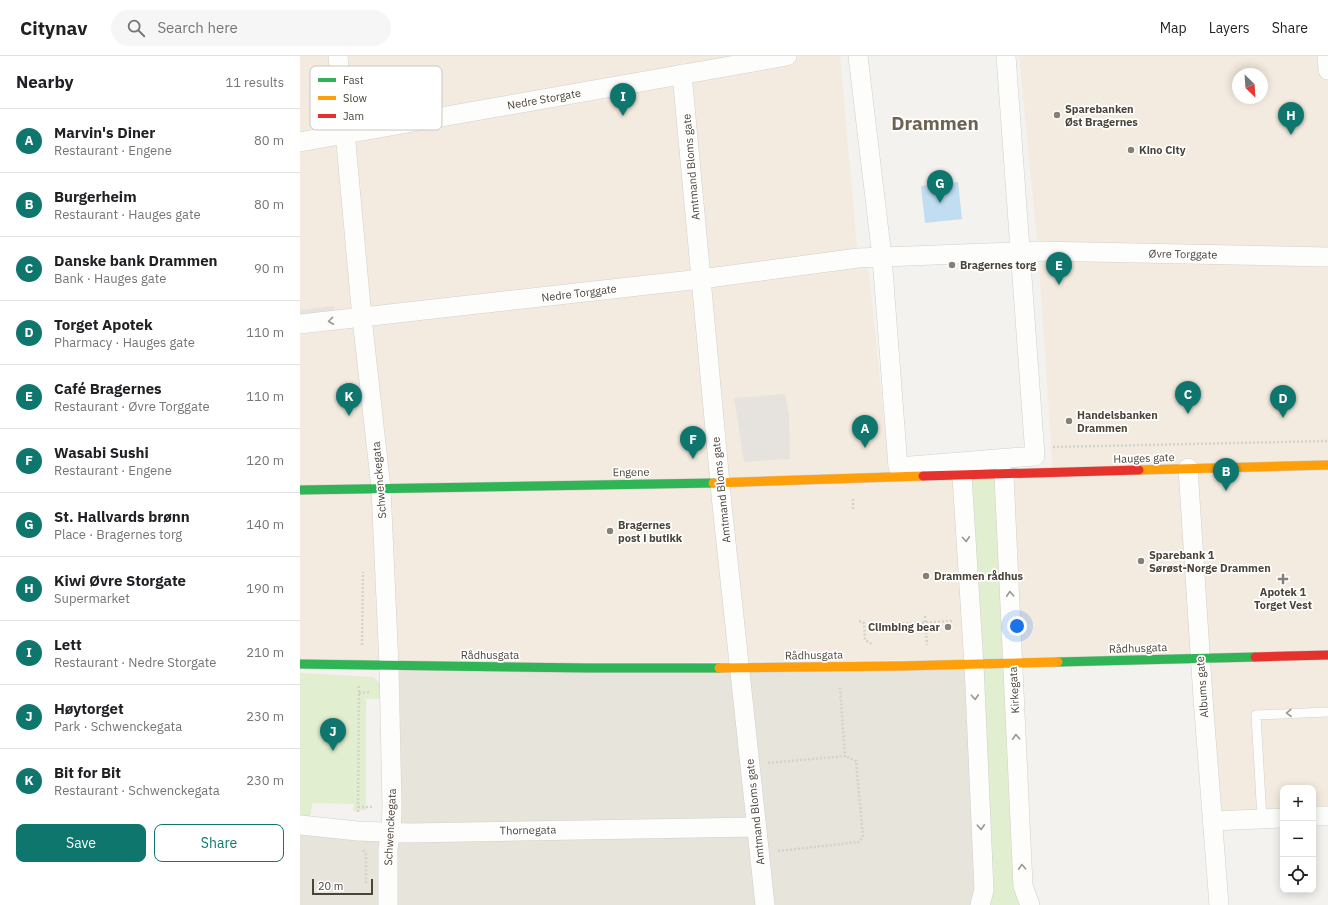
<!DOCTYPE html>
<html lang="en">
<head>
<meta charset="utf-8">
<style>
  body { margin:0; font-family:"IBM Plex Sans",sans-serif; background:#f6f6f6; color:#202124 }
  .controls { position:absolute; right:12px; bottom:12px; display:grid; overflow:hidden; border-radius:8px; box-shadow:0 2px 10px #0003 }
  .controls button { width:36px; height:36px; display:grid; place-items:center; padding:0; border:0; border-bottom:1px solid #e0e0e0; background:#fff; color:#202124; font:20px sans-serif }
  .compass { position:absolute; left:932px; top:12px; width:36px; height:36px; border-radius:50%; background:#fff; box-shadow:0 2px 10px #0003; rotate:155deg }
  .scale { position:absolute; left:12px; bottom:10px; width:61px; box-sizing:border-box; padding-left:4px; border:2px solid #4b4439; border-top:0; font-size:11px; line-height:14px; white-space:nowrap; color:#4b4439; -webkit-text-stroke:3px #fff; paint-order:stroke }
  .you { position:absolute; left:717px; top:570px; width:14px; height:14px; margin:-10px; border:3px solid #fff; border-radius:50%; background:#1a73e8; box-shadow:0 0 0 6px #1a73e833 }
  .badge { display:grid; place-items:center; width:26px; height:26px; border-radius:50%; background:#0f766e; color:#fff; font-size:13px; font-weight:700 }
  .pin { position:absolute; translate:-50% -33px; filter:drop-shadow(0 1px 2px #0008) }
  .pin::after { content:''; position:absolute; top:21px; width:14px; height:12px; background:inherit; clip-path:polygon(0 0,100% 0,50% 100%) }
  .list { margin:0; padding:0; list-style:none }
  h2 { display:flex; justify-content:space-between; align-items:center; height:52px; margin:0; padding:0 16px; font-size:17px }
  h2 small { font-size:13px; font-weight:400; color:#757577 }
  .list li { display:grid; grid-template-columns:26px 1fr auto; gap:12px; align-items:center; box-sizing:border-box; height:64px; padding:0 16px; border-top:1px solid #e0e0e0 }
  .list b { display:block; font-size:15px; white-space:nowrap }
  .list p { margin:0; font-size:13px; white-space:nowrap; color:#757577 }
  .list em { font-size:13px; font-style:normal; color:#757577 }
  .actions { display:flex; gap:8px; padding:12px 16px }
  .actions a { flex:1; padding:9px 0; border:1px solid #0f766e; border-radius:8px; text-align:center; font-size:14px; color:#0f766e }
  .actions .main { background:#0f766e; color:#fff }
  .icon { flex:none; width:22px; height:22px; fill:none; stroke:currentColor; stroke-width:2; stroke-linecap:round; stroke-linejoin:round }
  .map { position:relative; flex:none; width:1028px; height:849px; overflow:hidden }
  header { display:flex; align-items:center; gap:24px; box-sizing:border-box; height:56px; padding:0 20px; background:#fff; border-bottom:1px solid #e0e0e0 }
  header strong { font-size:19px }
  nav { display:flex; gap:22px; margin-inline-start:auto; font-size:14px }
  .search { width:280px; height:36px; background:#f6f6f6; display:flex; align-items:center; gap:10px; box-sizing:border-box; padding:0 14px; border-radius:22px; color:#757577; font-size:15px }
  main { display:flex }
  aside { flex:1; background:#fff }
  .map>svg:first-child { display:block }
  .residential { fill:#e7e4dc }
  .commercial { fill:#f3ebdf; fill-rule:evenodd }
  .green { fill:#e1eecf }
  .parking { fill:#e6e3df }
  .water { fill:#c0ddf1 }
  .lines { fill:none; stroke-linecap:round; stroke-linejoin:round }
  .lane-casing { stroke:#d2d0cb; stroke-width:10 }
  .street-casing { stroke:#d2d0cb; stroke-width:20 }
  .fast-casing { stroke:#d3cfc5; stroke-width:10 }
  .slow-casing { stroke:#d3cfc5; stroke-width:10 }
  .jam-casing { stroke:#d3cfc5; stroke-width:10 }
  .path { stroke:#d3d2cc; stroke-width:2.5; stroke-dasharray:2 2; stroke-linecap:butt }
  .lane { stroke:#fdfdfc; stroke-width:9 }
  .street { stroke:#fdfdfc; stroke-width:19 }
  .fast { stroke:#30b455; stroke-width:9 }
  .slow { stroke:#ff9f0a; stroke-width:9 }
  .jam { stroke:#e5322d; stroke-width:9 }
  .oneway { stroke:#9b9791 }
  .poi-dot { fill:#868178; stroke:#fff; stroke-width:1.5 }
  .labels { text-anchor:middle; stroke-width:3.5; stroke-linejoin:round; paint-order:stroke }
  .street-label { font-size:11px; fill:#4b4439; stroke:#fff }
  .poi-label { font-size:11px; font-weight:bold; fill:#4b4439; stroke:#fff; text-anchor:start }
  .town-label { font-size:19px; font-weight:bold; fill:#6e6250; stroke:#fff }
  .key { fill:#fff; stroke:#c9c7c4; stroke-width:1 }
  .key-label { font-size:11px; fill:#4b4439 }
</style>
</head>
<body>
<header>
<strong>Citynav</strong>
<div class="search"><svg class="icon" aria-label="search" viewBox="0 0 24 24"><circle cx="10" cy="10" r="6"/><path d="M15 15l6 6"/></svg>Search here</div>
<nav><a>Map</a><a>Layers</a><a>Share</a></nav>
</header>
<main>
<aside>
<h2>Nearby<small>11 results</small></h2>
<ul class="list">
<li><span class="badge">A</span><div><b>Marvin's Diner</b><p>Restaurant · Engene</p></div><em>80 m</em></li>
<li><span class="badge">B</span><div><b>Burgerheim</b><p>Restaurant · Hauges gate</p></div><em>80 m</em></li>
<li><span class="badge">C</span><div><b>Danske bank Drammen</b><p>Bank · Hauges gate</p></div><em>90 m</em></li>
<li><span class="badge">D</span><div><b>Torget Apotek</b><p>Pharmacy · Hauges gate</p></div><em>110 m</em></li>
<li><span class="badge">E</span><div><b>Café Bragernes</b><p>Restaurant · Øvre Torggate</p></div><em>110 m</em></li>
<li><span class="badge">F</span><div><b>Wasabi Sushi</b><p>Restaurant · Engene</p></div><em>120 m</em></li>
<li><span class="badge">G</span><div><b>St. Hallvards brønn</b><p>Place · Bragernes torg</p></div><em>140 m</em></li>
<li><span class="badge">H</span><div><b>Kiwi Øvre Storgate</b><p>Supermarket</p></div><em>190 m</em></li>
<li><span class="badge">I</span><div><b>Lett</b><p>Restaurant · Nedre Storgate</p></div><em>210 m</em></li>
<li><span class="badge">J</span><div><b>Høytorget</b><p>Park · Schwenckegata</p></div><em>230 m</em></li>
<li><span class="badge">K</span><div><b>Bit for Bit</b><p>Restaurant · Schwenckegata</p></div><em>230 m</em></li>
</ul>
<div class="actions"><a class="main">Save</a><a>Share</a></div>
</aside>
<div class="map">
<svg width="1028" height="849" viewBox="0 0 1028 849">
  <rect width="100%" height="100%" fill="#f4f2ee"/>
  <path class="residential" d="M673,609l6,240h-679v-72l77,6 25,-23 -3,-146z"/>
  <path class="commercial" d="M0,0h540l18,202 11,14 21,206 163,-5 -15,-222 -19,-195h309v760l-15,1v-29h-30v30l-71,4 -12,-164 -900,7zM938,18h24v24h-24z"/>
  <g class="green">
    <path d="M704,419l22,430h-44l-20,-429z"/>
    <path d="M0,617l73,4 7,6v16h-14v111l-13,1 1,-7 -42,-1 -2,20h-10z"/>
  </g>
  <g class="parking">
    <path d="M34,250l1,14 -35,4v-14z"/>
    <path d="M485,338l4,20 1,45 -46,3 -10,-64z"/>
  </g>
  <path class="water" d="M658,126l4,37 -37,4 -4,-37z"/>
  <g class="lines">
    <g class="lane-casing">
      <path id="lane" d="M962,763l-6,-104 72,-3"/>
    </g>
    <g class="street-casing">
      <g id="street">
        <path d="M38,0l24,262 19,170 8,178 3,141 -1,25 -3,16v57"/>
        <path d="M558,0l24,201 16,210 137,-11 -29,-400"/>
        <path d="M1027,0l1,14"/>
        <path d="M382,18l40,431 43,400"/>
        <path d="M0,86l487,-86"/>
        <path d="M0,268l401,-45 157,-21 180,-7 290,6"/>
        <path d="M888,412l15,230 16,207"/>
        <path d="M704,419l19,411 7,19"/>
        <path d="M662,420l12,189 10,225 -4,15"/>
        <path d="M1013,760h15"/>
        <path d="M912,765l71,-3"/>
        <path d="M0,769l58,6 51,2 347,-6"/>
      </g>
    </g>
    <g class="fast-casing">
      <g id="fast">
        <path d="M0,434l413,-7"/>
        <path d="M758,606l197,-5"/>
        <path d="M0,608l288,4h131"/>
      </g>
    </g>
    <g class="slow-casing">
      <g id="slow">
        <path d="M839,414l189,-5"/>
        <path d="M413,427l210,-7"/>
        <path d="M419,612l183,-2 156,-4"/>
      </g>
    </g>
    <g class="jam-casing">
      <g id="jam">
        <path d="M623,420l216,-6"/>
        <path d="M955,601l73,-2"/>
      </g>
    </g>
    <g class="path">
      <path d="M753,391l275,-6"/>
      <path d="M553,443v11"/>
      <path d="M625,560l2,29"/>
      <path d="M559,565l5,2 1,17 8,5"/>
      <path d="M582,569l70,-4"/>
      <path d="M62,589l1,-73"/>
      <path d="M59,637l12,-1"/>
      <path d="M468,707l77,-7 -5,-68"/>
      <path d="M58,751h14"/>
      <path d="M58,756l1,-127"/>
      <path d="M63,794l3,5v30"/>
      <path d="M478,795l81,-9 4,-5 -7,-76 -11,-5"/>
    </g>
    <use href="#lane" class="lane"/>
    <use href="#street" class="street"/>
    <use href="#fast" class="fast"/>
    <use href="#slow" class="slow"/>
    <use href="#jam" class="jam"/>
  </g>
  <defs><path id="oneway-chevron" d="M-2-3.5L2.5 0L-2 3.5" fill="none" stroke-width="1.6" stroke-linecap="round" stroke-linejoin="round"/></defs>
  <g class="oneway">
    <use href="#oneway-chevron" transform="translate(31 265) rotate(174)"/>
    <use href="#oneway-chevron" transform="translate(666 483) rotate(86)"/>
    <use href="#oneway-chevron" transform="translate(710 538) rotate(-93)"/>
    <use href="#oneway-chevron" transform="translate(675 641) rotate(87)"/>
    <use href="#oneway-chevron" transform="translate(989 657) rotate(178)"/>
    <use href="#oneway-chevron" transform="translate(716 681) rotate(-93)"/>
    <use href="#oneway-chevron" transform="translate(681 771) rotate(87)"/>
    <use href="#oneway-chevron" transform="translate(722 811) rotate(-93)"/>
  </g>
  <g class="poi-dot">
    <circle cx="757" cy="59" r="4"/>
    <circle cx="831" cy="94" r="4"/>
    <circle cx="652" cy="209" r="4"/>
    <circle cx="769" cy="365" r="4"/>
    <circle cx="310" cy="475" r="4"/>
    <circle cx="841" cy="505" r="4"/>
    <circle cx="626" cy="520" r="4"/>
    <path d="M981 517h4v4h4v4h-4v4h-4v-4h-4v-4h4z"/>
    <circle cx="648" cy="571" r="4"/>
  </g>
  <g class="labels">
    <g class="street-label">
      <text transform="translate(244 43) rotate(-10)" y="4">Nedre Storgate</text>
      <text transform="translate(391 111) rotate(-95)" y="4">Amtmand Bloms gate</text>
      <text transform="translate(883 198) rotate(1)" y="4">Øvre Torggate</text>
      <text transform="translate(279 237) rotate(-7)" y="4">Nedre Torggate</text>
      <text transform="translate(844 402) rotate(-2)" y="4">Hauges gate</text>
      <text transform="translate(331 416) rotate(-1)" y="4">Engene</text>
      <text transform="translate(79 424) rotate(-95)" y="4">Schwenckegata</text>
      <text transform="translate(421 434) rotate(-96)" y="4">Amtmand Bloms gate</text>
      <text transform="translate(838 592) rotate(-2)" y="4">Rådhusgata</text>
      <text x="190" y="603">Rådhusgata</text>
      <text transform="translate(514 599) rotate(-1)" y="4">Rådhusgata</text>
      <text transform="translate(902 631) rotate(-94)" y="4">Albums gate</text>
      <text transform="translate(714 634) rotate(-93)" y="4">Kirkegata</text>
      <text transform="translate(455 756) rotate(-96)" y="4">Amtmand Bloms gate</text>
      <text transform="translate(90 771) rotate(-87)" y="4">Schwenckegata</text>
      <text transform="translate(228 774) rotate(-1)" y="4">Thornegata</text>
    </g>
    <g class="poi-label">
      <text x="765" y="57">Sparebanken<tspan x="765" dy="13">Øst Bragernes</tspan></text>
      <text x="839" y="98">Kino City</text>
      <text x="660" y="213">Bragernes torg</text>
      <text x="777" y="363">Handelsbanken<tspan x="777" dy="13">Drammen</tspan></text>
      <text x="318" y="473">Bragernes<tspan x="318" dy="13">post i butikk</tspan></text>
      <text x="849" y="503">Sparebank 1<tspan x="849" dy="13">Sørøst-Norge Drammen</tspan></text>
      <text x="634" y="524">Drammen rådhus</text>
      <text x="983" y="540" text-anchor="middle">Apotek 1<tspan x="983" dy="13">Torget Vest</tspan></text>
      <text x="640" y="575" text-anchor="end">Climbing bear</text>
    </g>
    <g class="town-label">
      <text x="635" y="74">Drammen</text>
    </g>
  </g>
  <rect x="10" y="10" width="132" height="64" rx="6" class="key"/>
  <rect x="18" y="22" width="18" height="4" fill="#30b455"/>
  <rect x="18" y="40" width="18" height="4" fill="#ff9f0a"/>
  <rect x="18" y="58" width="18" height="4" fill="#e5322d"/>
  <g class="key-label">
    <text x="43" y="28">Fast</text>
    <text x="43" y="46">Slow</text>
    <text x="43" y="64">Jam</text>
  </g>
</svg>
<div class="controls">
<button>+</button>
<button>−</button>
<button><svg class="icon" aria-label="locate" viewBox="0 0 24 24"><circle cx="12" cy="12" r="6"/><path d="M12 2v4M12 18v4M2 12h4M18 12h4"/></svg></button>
</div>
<svg class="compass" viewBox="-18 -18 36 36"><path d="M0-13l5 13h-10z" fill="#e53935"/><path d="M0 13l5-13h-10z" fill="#757577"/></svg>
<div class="scale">20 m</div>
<div class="you"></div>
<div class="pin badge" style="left:565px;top:392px">A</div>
<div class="pin badge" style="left:926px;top:435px">B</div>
<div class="pin badge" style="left:888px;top:358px">C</div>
<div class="pin badge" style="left:983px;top:362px">D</div>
<div class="pin badge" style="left:759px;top:229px">E</div>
<div class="pin badge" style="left:393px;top:403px">F</div>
<div class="pin badge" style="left:640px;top:147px">G</div>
<div class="pin badge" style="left:991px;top:79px">H</div>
<div class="pin badge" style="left:323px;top:60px">I</div>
<div class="pin badge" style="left:33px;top:695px">J</div>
<div class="pin badge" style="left:49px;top:360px">K</div>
</div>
</main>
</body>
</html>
